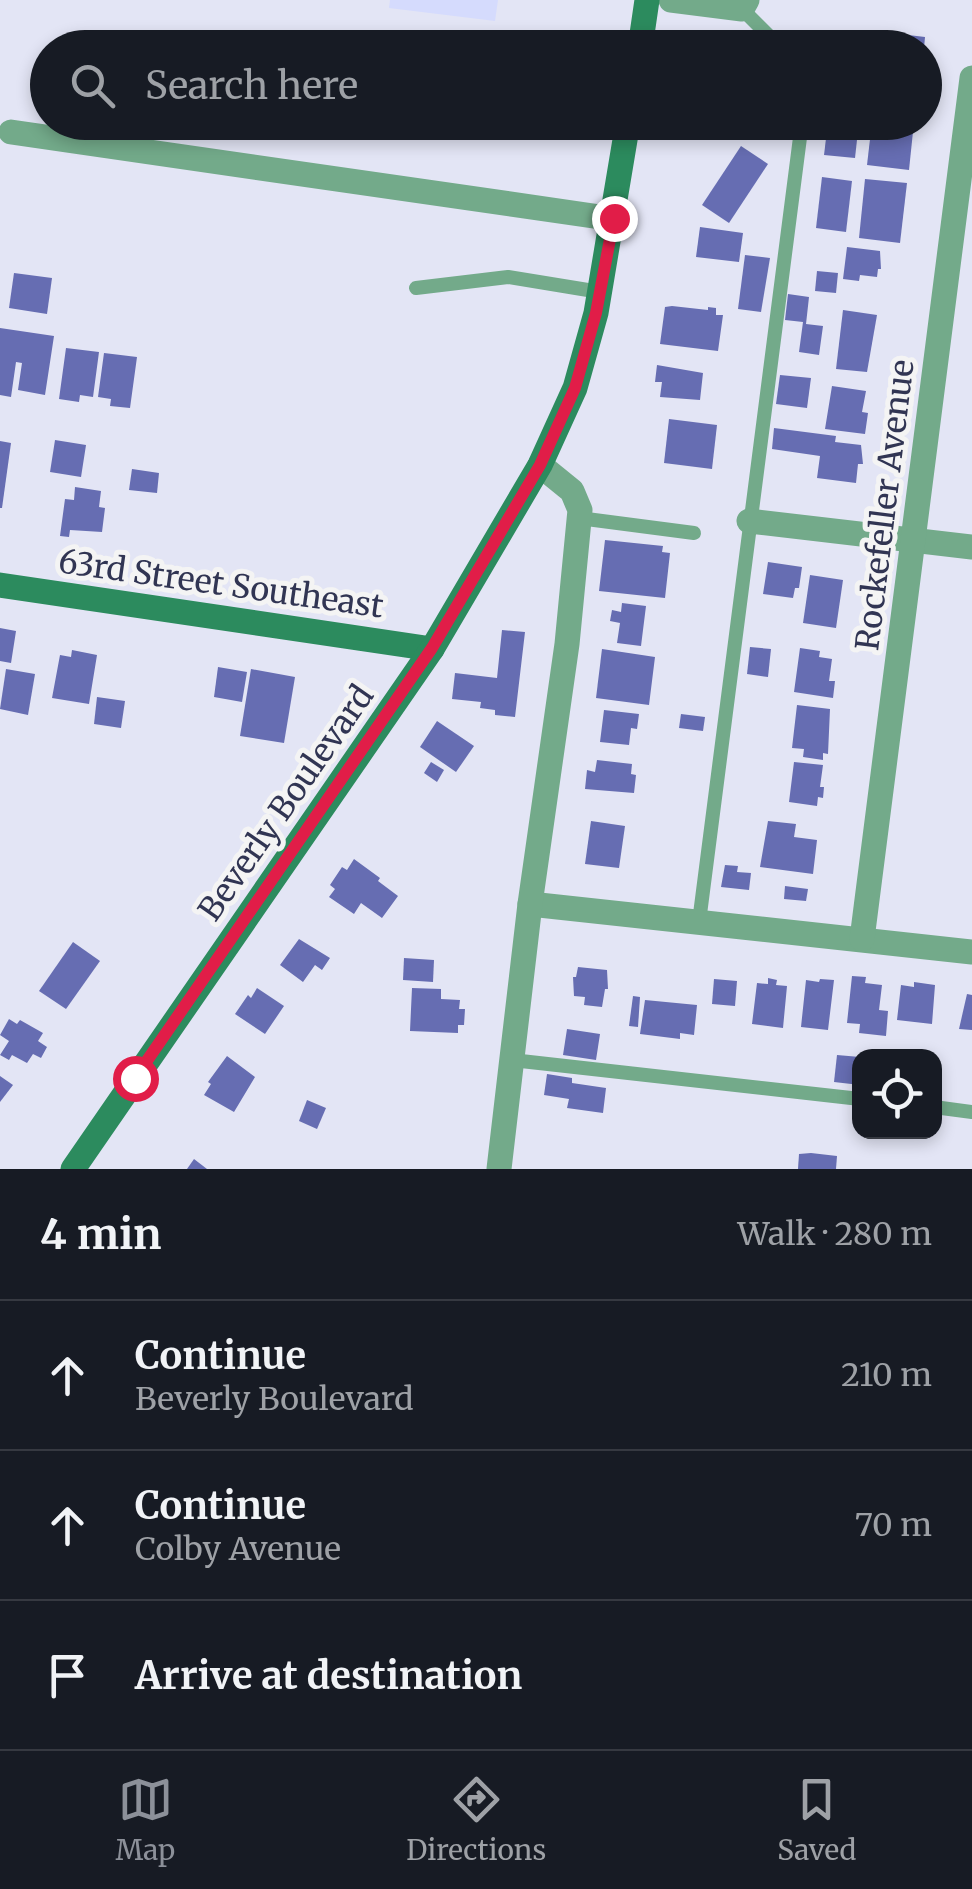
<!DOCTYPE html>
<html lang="en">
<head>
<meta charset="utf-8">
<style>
  body { margin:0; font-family:Merriweather,serif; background:#20242c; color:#f1f3f6 }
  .controls { position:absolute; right:30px; bottom:30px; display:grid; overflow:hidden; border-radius:20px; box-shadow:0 5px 15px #0003 }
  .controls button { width:90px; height:90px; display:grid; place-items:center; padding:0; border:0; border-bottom:2px solid #363941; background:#171b24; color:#f1f3f6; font:50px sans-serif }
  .stop { position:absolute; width:30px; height:30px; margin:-22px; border:8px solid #e11d48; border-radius:50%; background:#fff }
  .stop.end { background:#e11d48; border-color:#fff; box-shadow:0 2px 10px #0008 }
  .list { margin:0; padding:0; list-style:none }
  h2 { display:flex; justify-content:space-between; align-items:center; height:130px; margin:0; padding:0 40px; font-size:42px }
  h2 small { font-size:32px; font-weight:400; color:#9ea1a6 }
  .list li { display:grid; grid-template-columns:65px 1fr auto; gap:30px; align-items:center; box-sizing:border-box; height:150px; padding:0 40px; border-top:2px solid #363941 }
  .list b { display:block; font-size:38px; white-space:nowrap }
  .list p { margin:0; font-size:32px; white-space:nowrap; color:#9ea1a6 }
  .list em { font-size:32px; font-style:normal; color:#9ea1a6 }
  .icon { flex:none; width:55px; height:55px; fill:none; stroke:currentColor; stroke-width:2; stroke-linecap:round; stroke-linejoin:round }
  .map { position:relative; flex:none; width:972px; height:1169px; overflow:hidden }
  .search { position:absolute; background:#171b24; box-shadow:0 5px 15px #0003; left:30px; right:30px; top:30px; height:110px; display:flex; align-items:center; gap:25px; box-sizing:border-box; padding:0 35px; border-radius:55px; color:#9ea1a6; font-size:38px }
  .sheet { height:580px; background:#171b24 }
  nav { display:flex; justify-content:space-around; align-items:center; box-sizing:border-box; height:140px; border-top:2px solid #363941; background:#171b24; font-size:28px; color:#9ea1a6 }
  nav a { display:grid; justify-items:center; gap:5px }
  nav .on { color:#8c9099 }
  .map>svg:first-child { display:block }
  .built { fill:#d5dbfd }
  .building { fill:#666db2 }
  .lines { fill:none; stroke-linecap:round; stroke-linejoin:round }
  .lane { stroke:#73aa8a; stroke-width:14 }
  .street { stroke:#73aa8a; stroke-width:25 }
  .secondary { stroke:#2c8b5e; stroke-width:25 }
  .route { stroke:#e11d48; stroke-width:12 }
  .labels { text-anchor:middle; stroke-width:10; stroke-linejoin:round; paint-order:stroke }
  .street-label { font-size:32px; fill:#313553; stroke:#f4f4f4 }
</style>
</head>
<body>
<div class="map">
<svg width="972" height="1169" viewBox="0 0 972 1169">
  <rect width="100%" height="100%" fill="#e3e5f5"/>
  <path class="built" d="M390,0h108l-3,21 -106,-13z"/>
  <g class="building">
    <path d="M840,31l30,4 -1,13h-31z"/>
    <path d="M883,32l42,5 -1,11h-42z"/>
    <path d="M828,122h31l-4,36 -31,-3z"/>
    <path d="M872,122h42l-5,48 -42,-5z"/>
    <path d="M741,146l27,18 -39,59 -27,-18z"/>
    <path d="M822,177l30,4 -6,51 -30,-4z"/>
    <path d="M865,179l42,4 -7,60 -41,-5z"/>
    <path d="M700,227l43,6 -4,29 -43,-5z"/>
    <path d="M847,247l33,4 1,18h-3l-1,8 -17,-2 -1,6 -16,-2z"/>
    <path d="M745,255l25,3 -9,54 -23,-3z"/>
    <path d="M817,271l21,2 -2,20 -21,-2z"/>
    <path d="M14,273l38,5 -5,36 -38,-6z"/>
    <path d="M788,294l21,3 -3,27 17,2 -4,29 -20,-3 4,-30 -18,-2z"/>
    <path d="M672,306l36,4v-3l8,1v7h7l-5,36 -58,-7 5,-37z"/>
    <path d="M843,310l34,5 -10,57 -31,-3z"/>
    <path d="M0,328l54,8 -9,59 -27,-5 4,-27 -6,-1 -5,35 -11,-2z"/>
    <path d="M66,348l33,4 -6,45 -13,-2 -1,7 -20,-3z"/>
    <path d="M104,353l33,4 -7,51 -20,-2 1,-7 -13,-2z"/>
    <path d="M657,365l46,8 -3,27 -40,-3 2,-15h-7z"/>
    <path d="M780,375l31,3 -4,30 -31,-4z"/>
    <path d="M832,386l34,5 -4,21 6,1 -3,21 -40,-5z"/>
    <path d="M669,419l48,6 -5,44 -48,-6z"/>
    <path d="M774,428l62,8 -1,6 26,3 2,19h-5l-2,19 -39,-5 3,-22 -48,-7z"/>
    <path d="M55,440l31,5 -5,32 -31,-5z"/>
    <path d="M0,441l11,2 -9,65h-2z"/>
    <path d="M132,469l27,4 -2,20 -28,-3z"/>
    <path d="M75,487l26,4 -2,16 6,1 -3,24 -32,-2 -1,7 -9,-1 5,-37 9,1z"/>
    <path d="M605,540l58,6 -1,6 8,1 -5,45 -66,-7z"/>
    <path d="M768,562l34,5 -3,21h-4l-2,10 -30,-4z"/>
    <path d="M810,575l33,5 -7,48 -33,-5z"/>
    <path d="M622,603l24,3 -5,40 -24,-3 3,-20 -10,-2 2,-11 9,2z"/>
    <path d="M0,628l16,3 -5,32 -11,-2z"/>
    <path d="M502,630l23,2 -10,85 -20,-2v-5l-15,-2 1,-6 -29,-3 3,-26 42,5z"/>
    <path d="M750,647l21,2 -3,28 -21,-3z"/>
    <path d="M800,648l20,3 -1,6 13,2 -3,22h6l-2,17 -39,-6z"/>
    <path d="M602,649l53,8 -6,48 -53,-7z"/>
    <path d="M72,650l25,5 -8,49 -37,-6 8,-43 11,2z"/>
    <path d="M218,667l29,5 -5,30 -28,-5z"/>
    <path d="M6,669l29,5 -7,41 -28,-6z"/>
    <path d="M251,669l44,8 -11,66 -44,-7z"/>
    <path d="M97,697l28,4 -4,27 -27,-4z"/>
    <path d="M797,705l33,4 -2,45 -5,-1v7l-20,-3 1,-8 -12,-1z"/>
    <path d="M604,710l35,4 -2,15 -6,-1 -2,17 -29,-3z"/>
    <path d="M681,714l24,3 -2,14 -24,-3z"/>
    <path d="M437,721l37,25 -18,26 -36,-25z"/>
    <path d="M597,760l35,4 -1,10 5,1 -2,18 -49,-4 2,-19 8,2z"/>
    <path d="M431,762l13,8 -7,12 -13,-9z"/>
    <path d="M794,762l29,3 -3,22h4l-1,11 -5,-1 -1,9 -28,-4z"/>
    <path d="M591,821l34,5 -6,42 -34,-4z"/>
    <path d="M768,821l28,3 -2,13 23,3 -4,34 -53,-7z"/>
    <path d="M354,859l26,19 -2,3 20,15 -16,22 -21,-15 -7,11 -25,-17 6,-8 -5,-4 12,-18 5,3z"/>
    <path d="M725,865l13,1 -1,6 14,1 -2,17 -28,-3z"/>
    <path d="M785,886l23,3 -2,12 -22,-2z"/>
    <path d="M299,939l31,19 -8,12 -7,-5 -12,17 -23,-17z"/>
    <path d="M73,942l27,19 -34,48 -27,-18z"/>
    <path d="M404,958l30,2 -1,22 -30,-2z"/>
    <path d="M578,967l29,3 1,19h-3l-3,18 -18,-2 1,-8 -11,-1 -1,-19h3z"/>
    <path d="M852,976l14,1 -1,6 17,2 -3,25 9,1 -2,25 -27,-3 1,-9 -13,-1z"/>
    <path d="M768,978l9,2 -1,5 11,1 -4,42 -31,-4 5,-41 11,1z"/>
    <path d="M714,979l23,2 -2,25 -23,-2z"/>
    <path d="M820,979l14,1 -6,50 -27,-3 5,-47 13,2z"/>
    <path d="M914,982l21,3 -3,39 -35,-4 4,-35 13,2z"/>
    <path d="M257,988l27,18 -19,28 -30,-20 13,-19 3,3z"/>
    <path d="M412,988l29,1v10l19,1 -1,9h6l-1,16h-6v8l-48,-2z"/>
    <path d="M967,994l5,1v35l-13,-1z"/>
    <path d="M633,996l7,1 -2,30 -9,-1z"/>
    <path d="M645,1000l52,5 -3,30 -14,-2v6l-40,-5z"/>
    <path d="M9,1019l8,5 3,-4 23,13 -5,8 9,6 -6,11 -8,-4 -6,9 -15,-8 -3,5 -9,-5 9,-14 -9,-6z"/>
    <path d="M567,1029l33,5 -4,26 -33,-5z"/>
    <path d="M837,1055l23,2v28l-26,-3z"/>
    <path d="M227,1056l28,21 -21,35 -30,-17 7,-11 -3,-2z"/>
    <path d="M547,1074l25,4v5l34,5 -3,25 -36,-5 2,-9 -25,-4z"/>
    <path d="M0,1076l13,9 -13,17z"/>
    <path d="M307,1100l19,8 -9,21 -18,-8z"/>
    <path d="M811,1153l26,3 -1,13h-38l1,-15z"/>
    <path d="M194,1159l13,10h-20z"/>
  </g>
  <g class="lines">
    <g class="lane">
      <path d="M742,9l39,39"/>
      <path d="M416,288l92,-11 92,15"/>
      <path d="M579,518l115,15"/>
      <path d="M699,922l103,-800"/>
      <path d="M512,1060l348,39"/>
      <path d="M934,1107l38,5"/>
    </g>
    <g class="street">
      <path d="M671,0l71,9 5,-9"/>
      <path d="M11,132l603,87"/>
      <path d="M749,521l223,26"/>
      <path d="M530,904l442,48"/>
      <path d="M862,939l110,-861"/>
      <path d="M499,1169l31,-265 37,-260 13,-134 -8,-19 -32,-26"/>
    </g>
    <g class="secondary">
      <path d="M640,48l7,-48"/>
      <path d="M0,585l432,64"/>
      <path d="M73,1169l359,-520 108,-184 35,-77 21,-75 32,-191"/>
    </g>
  </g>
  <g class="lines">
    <path class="route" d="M135,1078l297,-430 108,-183 35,-77 21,-75 18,-95"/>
  </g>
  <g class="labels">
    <g class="street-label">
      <text transform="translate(885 505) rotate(-83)" y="11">Rockefeller Avenue</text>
      <text transform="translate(221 584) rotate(8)" y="11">63rd Street Southeast</text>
      <text transform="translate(286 803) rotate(-55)" y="11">Beverly Boulevard</text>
    </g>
  </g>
</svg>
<div class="controls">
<button><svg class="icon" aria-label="locate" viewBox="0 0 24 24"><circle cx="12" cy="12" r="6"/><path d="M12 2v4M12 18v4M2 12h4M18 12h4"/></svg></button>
</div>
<div class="stop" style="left:135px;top:1078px"></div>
<div class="stop end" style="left:614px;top:218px"></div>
<div class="search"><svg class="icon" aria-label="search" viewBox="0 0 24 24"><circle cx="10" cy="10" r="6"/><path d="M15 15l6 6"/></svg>Search here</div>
</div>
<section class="sheet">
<h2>4 min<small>Walk · 280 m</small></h2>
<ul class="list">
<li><svg class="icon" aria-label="ahead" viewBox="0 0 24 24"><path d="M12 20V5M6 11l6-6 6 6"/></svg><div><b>Continue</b><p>Beverly Boulevard</p></div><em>210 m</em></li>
<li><svg class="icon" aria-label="ahead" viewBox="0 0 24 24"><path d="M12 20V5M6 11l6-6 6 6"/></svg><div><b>Continue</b><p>Colby Avenue</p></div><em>70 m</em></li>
<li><svg class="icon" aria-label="arrive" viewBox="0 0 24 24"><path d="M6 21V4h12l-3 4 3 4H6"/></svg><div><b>Arrive at destination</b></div></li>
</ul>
</section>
<nav>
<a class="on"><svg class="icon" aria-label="map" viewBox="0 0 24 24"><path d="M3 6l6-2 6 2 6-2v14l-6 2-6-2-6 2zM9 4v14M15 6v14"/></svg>Map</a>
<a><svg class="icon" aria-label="directions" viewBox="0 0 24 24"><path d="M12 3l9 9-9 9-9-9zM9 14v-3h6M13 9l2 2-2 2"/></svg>Directions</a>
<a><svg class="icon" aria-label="saved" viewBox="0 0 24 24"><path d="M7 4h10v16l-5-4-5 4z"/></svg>Saved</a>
</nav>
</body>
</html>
